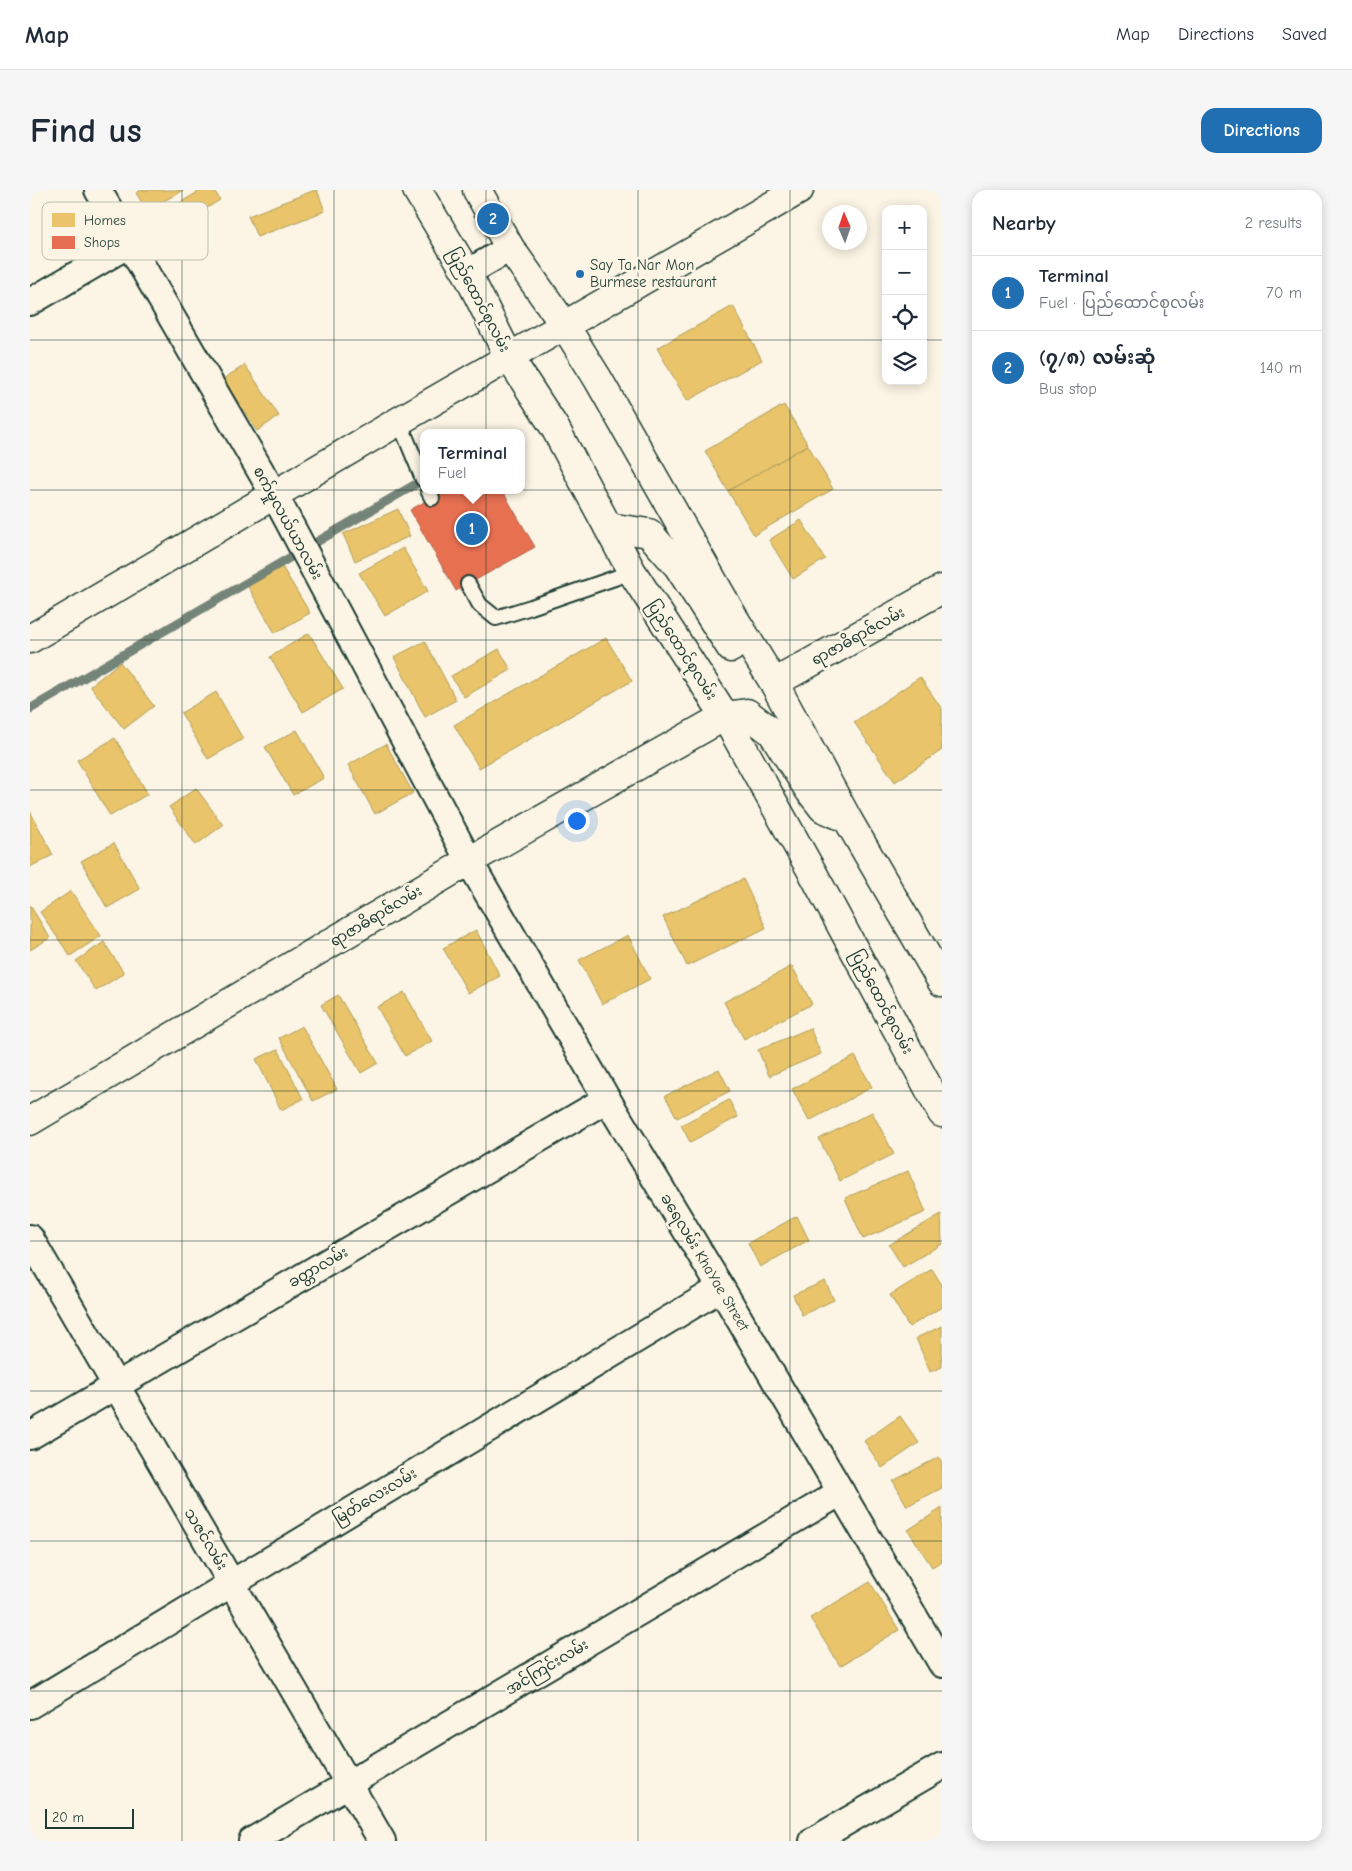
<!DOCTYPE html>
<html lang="en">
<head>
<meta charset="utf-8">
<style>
  body { margin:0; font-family:"Comic Neue","Noto Sans Myanmar",sans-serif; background:#f6f6f7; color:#1f2937 }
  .controls { position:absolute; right:15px; top:15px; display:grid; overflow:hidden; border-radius:10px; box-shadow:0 2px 12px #0003 }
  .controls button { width:45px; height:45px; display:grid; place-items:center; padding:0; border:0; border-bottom:1px solid #e0e1e3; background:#fff; color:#1f2937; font:25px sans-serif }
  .compass { position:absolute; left:792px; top:15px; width:45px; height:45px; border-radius:50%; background:#fff; box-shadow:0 2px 12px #0003; rotate:358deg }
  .scale { position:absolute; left:15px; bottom:12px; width:89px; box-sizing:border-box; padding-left:5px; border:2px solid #1f3d34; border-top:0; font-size:14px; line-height:18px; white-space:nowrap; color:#1f3d34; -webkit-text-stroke:4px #fcf5e5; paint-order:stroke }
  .you { position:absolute; left:546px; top:630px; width:18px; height:18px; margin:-12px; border:4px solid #fff; border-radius:50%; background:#1a73e8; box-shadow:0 0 0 8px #1a73e833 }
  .badge { display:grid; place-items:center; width:32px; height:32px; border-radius:50%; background:#1f6fb2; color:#fff; font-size:16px; font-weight:700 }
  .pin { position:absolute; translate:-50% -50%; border:2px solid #fff; box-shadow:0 1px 5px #0006 }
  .popup { position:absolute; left:390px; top:239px; width:105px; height:65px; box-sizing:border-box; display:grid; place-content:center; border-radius:10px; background:#fff; filter:drop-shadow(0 1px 4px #0005); font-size:16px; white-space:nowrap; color:#747a83 }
  .popup b { font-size:19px; color:#1f2937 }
  .popup::after { content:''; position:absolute; left:50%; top:100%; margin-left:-10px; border:10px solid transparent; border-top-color:#fff }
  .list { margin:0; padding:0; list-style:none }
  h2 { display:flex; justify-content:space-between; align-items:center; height:65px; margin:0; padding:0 20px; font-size:21px }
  h2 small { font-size:16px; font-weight:400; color:#747a83 }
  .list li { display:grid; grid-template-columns:32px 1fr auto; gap:15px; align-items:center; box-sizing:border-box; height:75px; padding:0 20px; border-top:1px solid #e0e1e3 }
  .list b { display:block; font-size:19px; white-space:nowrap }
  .list p { margin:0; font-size:16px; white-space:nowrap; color:#747a83 }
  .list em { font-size:16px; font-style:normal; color:#747a83 }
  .icon { flex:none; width:28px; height:28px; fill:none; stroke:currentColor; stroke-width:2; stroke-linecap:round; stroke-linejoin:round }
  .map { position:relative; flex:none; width:912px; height:1651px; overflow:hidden; border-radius:15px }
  header { display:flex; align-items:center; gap:30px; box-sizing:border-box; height:70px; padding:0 25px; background:#fff; border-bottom:1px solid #e0e1e3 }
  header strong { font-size:24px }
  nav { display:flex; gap:28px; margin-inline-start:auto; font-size:18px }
  .intro { display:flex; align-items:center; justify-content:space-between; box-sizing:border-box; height:120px; padding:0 30px }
  h1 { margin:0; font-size:35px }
  .button { padding:12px 22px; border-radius:15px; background:#1f6fb2; color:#fff; font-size:18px; font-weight:700 }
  main { display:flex; gap:30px; padding:0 30px }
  aside { flex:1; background:#fff; border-radius:15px; box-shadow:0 2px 12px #0003 }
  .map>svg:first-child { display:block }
  .homes { fill:#e9c46a; stroke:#ac9c5a }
  .shops { fill:#e76f51; stroke:#ab6048 }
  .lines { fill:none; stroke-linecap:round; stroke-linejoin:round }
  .stream { stroke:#758479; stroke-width:9 }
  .service-casing { stroke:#1f3d34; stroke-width:18 }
  .minor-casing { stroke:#1f3d34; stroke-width:30 }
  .tertiary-casing { stroke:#1f3d34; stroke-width:31 }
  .primary-casing { stroke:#1f3d34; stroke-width:31 }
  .service { stroke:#fcf5e5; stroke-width:14 }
  .minor { stroke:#fcf5e5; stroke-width:26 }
  .tertiary { stroke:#fcf5e5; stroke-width:28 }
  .primary { stroke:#fcf5e5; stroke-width:28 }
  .grid { fill:none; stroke:#1f3d34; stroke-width:1; stroke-opacity:0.55 }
  .poi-dot { fill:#1f6fb2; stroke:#fcf5e5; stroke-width:2 }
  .labels { text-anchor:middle; stroke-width:5; stroke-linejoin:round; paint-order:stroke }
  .poi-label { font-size:15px; fill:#1f3d34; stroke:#fcf5e5; text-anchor:start }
  .street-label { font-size:15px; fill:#1f3d34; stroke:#fcf5e5 }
  .key { fill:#fcf5e5; stroke:#babeb0; stroke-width:1 }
  .key-label { font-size:14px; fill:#1f3d34 }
</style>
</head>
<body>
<header>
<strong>Map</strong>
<nav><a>Map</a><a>Directions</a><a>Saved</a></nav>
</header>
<div class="intro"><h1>Find us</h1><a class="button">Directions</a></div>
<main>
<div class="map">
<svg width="912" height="1651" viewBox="0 0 912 1651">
  <rect width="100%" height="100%" fill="#fcf5e5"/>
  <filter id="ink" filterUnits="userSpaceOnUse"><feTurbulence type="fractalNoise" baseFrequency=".02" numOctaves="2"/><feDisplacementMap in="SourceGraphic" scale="10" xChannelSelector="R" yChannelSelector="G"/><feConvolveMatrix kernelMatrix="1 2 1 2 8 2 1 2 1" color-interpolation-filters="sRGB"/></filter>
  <g filter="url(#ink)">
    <g class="homes">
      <path d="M111,0h42l-36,21 -11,-18z"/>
      <path d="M171,0h13l6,10 -56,34 -9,-16z"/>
      <path d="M285,0h2l8,21 -68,26 -9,-21z"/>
      <path d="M703,116l29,54 -75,41 -30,-53z"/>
      <path d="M215,175l34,51 -22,15 -34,-52z"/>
      <path d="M754,215l24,40 -80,46 -23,-40z"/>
      <path d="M778,255l25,44 -79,46 -26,-44z"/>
      <path d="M368,319l12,27 -55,25 -12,-27z"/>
      <path d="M771,330l24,39 -32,20 -24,-39z"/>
      <path d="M373,358l25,43 -43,25 -26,-43z"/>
      <path d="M251,375l29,48 -35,20 -28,-48z"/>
      <path d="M279,443l34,56 -40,23 -33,-55z"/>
      <path d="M576,448l26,43 -153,87 -25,-43z"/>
      <path d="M395,451l31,59 -31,17 -31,-60z"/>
      <path d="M469,459l12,21 -47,27 -13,-21z"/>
      <path d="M90,472l34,44 -30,23 -34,-43z"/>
      <path d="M890,487l22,32v41l-47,32 -41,-60z"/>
      <path d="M186,502l27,47 -35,20 -27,-46z"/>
      <path d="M267,540l27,48 -31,17 -28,-48z"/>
      <path d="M85,548l33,56 -38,22 -33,-56z"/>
      <path d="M356,554l27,49 -38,21 -27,-49z"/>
      <path d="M166,598l27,37 -27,20 -27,-38z"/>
      <path d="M0,621l23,44 -23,12z"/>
      <path d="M84,653l26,46 -33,19 -26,-47z"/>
      <path d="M713,689l23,49 -79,38 -24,-49z"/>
      <path d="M41,701l30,45 -31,20 -30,-44z"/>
      <path d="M0,715l20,33 -20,12z"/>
      <path d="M446,740l24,46 -32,17 -25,-45z"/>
      <path d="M598,745l22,44 -48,25 -23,-44z"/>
      <path d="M74,752l20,31 -28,18 -20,-30z"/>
      <path d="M762,776l20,38 -68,35 -20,-37z"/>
      <path d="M374,802l28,49 -27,15 -28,-49z"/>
      <path d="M308,805l40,68 -17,10 -40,-68z"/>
      <path d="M272,836l35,63 -24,12 -34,-63z"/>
      <path d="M780,838l11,26 -52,22 -11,-26z"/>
      <path d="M248,859l25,50 -22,11 -25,-51z"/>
      <path d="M825,866l17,31 -63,34 -17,-32z"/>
      <path d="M689,879l11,22 -53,27 -12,-22z"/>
      <path d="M699,910l9,17 -48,25 -9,-17z"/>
      <path d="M842,922l22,42 -54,27 -21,-42z"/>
      <path d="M878,981l18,41 -63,27 -18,-41z"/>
      <path d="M911,1024l1,30 -39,23 -14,-22z"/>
      <path d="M767,1026l12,24 -49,27 -12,-24z"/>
      <path d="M902,1079l10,16v22l-33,20 -19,-32z"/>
      <path d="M795,1091l9,19 -32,15 -9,-20z"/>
      <path d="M912,1136v41l-12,5 -14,-34z"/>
      <path d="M870,1226l19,27 -37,25 -18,-27z"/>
      <path d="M909,1267l3,6v25l-35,18 -14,-25z"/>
      <path d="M912,1318v53l-10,6 -24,-37z"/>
      <path d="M840,1392l29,48 -59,36 -30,-48z"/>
    </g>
    <path class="shops" d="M415,300h57l33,57 -79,44 -46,-81z"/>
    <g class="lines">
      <path class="stream" d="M0,519l393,-229"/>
      <g class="service-casing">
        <g id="service">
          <path d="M369,231l24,58"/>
          <path d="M398,300l4,8"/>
          <path d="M438,394l12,21 16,13 35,-11 101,-35"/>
        </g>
      </g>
      <g class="minor-casing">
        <g id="minor">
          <path d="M68,0l177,306 194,365 138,238 114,189 221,376"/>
          <path d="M437,83l43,-25"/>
          <path d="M0,112l99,-58"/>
          <path d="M0,1048c116,202 235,402 352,603"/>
          <path d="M0,1246l577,-337"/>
          <path d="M0,1515l691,-417"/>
          <path d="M222,1651l589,-349"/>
          <path d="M783,1651l129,-75"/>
        </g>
      </g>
      <g class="tertiary-casing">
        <g id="tertiary">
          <path d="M0,449l369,-218 400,-231"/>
          <path d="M744,493l168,-94"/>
          <path d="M0,931l439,-260 256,-145"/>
        </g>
      </g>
      <g class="primary-casing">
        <g id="primary">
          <path d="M387,0l50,83 42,84 46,71 77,144 93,144 90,161 127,236"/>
          <path d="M447,0l33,58 55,78 33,53 136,239 40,65 74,137 94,162"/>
          <path d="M578,337l41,6 29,33 53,82"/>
          <path d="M695,526l22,-3 25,19 37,58 14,18 16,7"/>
        </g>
      </g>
      <use href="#service" class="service"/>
      <use href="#minor" class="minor"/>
      <use href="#tertiary" class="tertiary"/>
      <use href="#primary" class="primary"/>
    </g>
  </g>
  <path class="grid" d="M152,0v1651M304,0v1651M456,0v1651M608,0v1651M760,0v1651M0,150h856M893,150h19M0,300h912M0,450h912M0,600h912M0,750h912M0,901h912M0,1051h912M0,1201h912M0,1351h912M0,1501h912"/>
  <circle class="poi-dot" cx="550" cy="84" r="5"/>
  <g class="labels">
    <g class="poi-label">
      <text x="560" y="80">Say Ta Nar Mon<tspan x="560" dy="17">Burmese restaurant</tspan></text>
    </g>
    <g class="street-label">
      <text transform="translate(449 110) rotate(62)" y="5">ပြည်ထောင်စုလမ်း</text>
      <text transform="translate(258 333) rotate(61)" y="5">စက်မှုလယ်ယာလမ်း</text>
      <text transform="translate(828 446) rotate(-29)" y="5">ရာဇာဓိရာဇ်လမ်း</text>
      <text transform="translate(652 460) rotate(57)" y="5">ပြည်ထောင်စုလမ်း</text>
      <text transform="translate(346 726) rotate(-31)" y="5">ရာဇာဓိရာဇ်လမ်း</text>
      <text transform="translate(852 812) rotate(62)" y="5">ပြည်ထောင်စုလမ်း</text>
      <text transform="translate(675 1072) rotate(59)" y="5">ခရေလမ်း KhaYae Street</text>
      <text transform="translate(288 1077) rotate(-30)" y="5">ခတ္တာလမ်း</text>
      <text transform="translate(345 1306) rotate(-31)" y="5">မြတ်လေးလမ်း</text>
      <text transform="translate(176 1349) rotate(59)" y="5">သဇင်လမ်း</text>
      <text transform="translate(517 1477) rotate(-31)" y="5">အင်ကြင်းလမ်း</text>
    </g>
  </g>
  <rect x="12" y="12" width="166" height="58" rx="8" class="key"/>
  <rect x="22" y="23" width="23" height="14" fill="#e9c46a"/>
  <rect x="22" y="46" width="23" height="13" fill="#e76f51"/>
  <g class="key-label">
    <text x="54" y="35">Homes</text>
    <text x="54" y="57">Shops</text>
  </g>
</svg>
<div class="controls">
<button>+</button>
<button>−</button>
<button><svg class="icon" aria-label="locate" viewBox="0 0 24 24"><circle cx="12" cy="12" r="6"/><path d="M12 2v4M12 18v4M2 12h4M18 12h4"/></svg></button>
<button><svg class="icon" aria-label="layers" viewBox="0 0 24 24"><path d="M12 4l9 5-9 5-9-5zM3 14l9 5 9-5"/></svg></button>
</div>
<svg class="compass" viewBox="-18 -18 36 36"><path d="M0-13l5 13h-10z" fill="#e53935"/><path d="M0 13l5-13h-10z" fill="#747a83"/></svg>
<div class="scale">20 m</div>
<div class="you"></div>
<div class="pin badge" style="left:442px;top:339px">1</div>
<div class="popup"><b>Terminal</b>Fuel</div>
<div class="pin badge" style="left:463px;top:29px">2</div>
</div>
<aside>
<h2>Nearby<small>2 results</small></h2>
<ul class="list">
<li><span class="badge">1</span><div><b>Terminal</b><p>Fuel · ပြည်ထောင်စုလမ်း</p></div><em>70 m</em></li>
<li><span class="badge">2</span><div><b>(၇/၈) လမ်းဆုံ</b><p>Bus stop</p></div><em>140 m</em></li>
</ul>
</aside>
</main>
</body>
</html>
